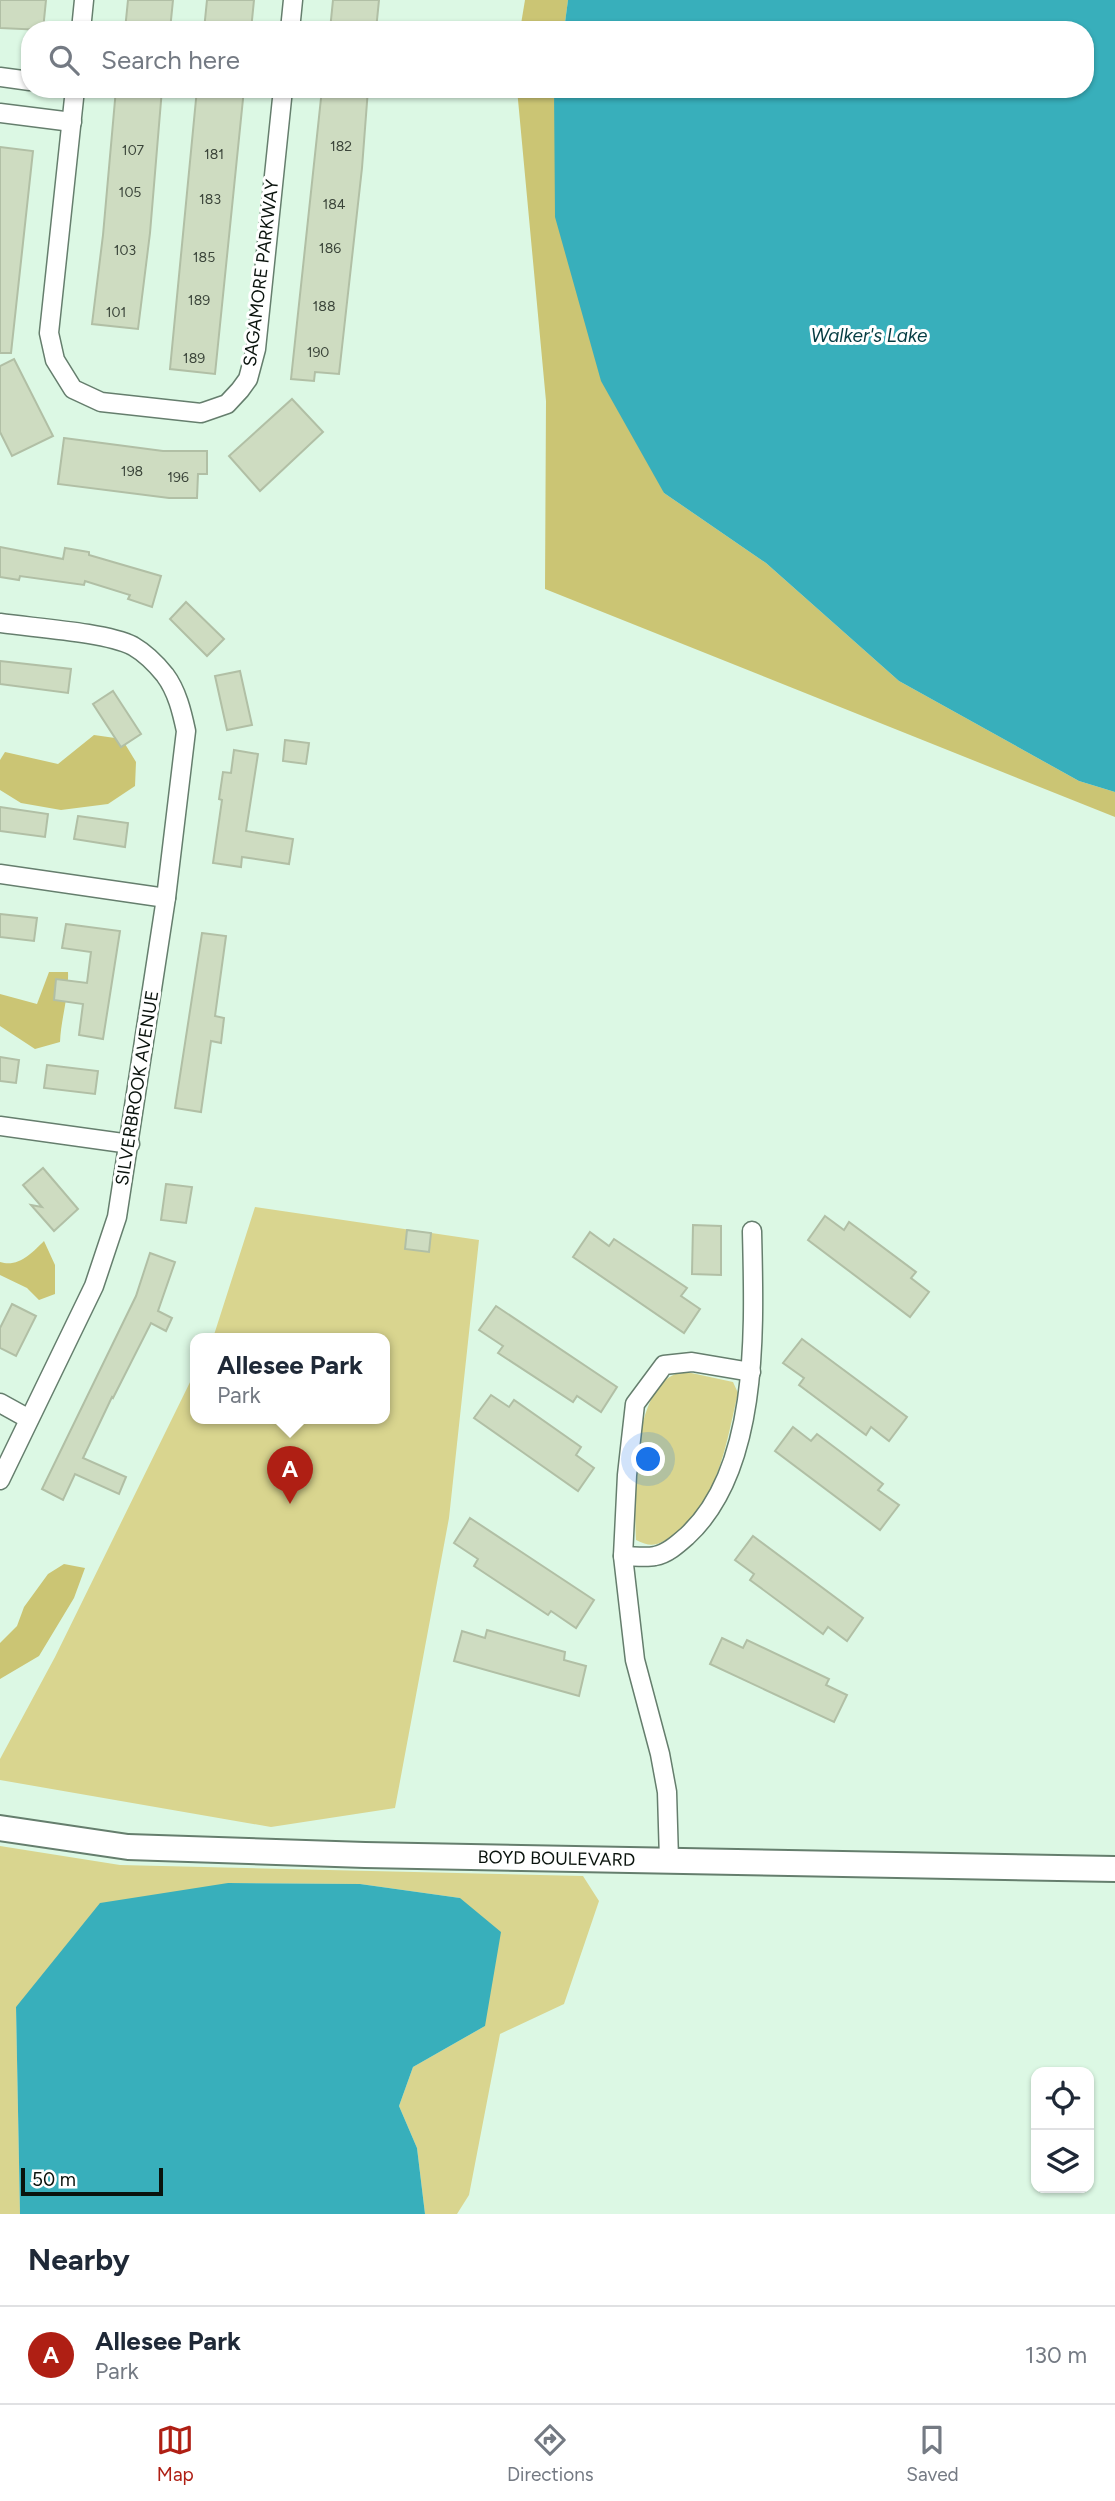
<!DOCTYPE html>
<html lang="en">
<head>
<meta charset="utf-8">
<style>
  body { margin:0; font-family:Figtree,sans-serif; background:#f6f6f7; color:#1f2937 }
  .controls { position:absolute; right:21px; bottom:21px; display:grid; overflow:hidden; border-radius:14px; box-shadow:0 2px 5px #0004 }
  .controls button { width:63px; height:63px; display:grid; place-items:center; padding:0; border:0; border-bottom:2px solid #e0e1e3; background:#fff; color:#1f2937; font:35px sans-serif }
  .scale { position:absolute; left:21px; bottom:18px; width:142px; box-sizing:border-box; padding-left:7px; border:4px solid #0a130d; border-top:0; font-size:19px; line-height:24px; white-space:nowrap; color:#0a130d; -webkit-text-stroke:5px #fff; paint-order:stroke }
  .you { position:absolute; left:649px; top:1460px; width:24px; height:24px; margin:-18px; border:5px solid #fff; border-radius:50%; background:#1a73e8; box-shadow:0 0 0 10px #1a73e833 }
  .badge { display:grid; place-items:center; width:46px; height:46px; border-radius:50%; background:#af1f14; color:#fff; font-size:23px; font-weight:700 }
  .pin { position:absolute; translate:-50% -58px; filter:drop-shadow(0 2px 4px #0008) }
  .pin::after { content:''; position:absolute; top:37px; width:24px; height:21px; background:inherit; clip-path:polygon(0 0,100% 0,50% 100%) }
  .popup { position:absolute; left:190px; top:1333px; width:200px; height:91px; box-sizing:border-box; display:grid; place-content:center; border-radius:14px; background:#fff; filter:drop-shadow(0 2px 5px #0005); font-size:23px; white-space:nowrap; color:#747a83 }
  .popup b { font-size:26px; color:#1f2937 }
  .popup::after { content:''; position:absolute; left:50%; top:100%; margin-left:-14px; border:14px solid transparent; border-top-color:#fff }
  .list { margin:0; padding:0; list-style:none }
  h2 { display:flex; justify-content:space-between; align-items:center; height:91px; margin:0; padding:0 28px; font-size:30px }
  h2 small { font-size:23px; font-weight:400; color:#747a83 }
  .list li { display:grid; grid-template-columns:46px 1fr auto; gap:21px; align-items:center; box-sizing:border-box; height:98px; padding:0 28px; border-top:2px solid #e0e1e3 }
  .list b { display:block; font-size:26px; white-space:nowrap }
  .list p { margin:0; font-size:23px; white-space:nowrap; color:#747a83 }
  .list em { font-size:23px; font-style:normal; color:#747a83 }
  .icon { flex:none; width:38px; height:38px; fill:none; stroke:currentColor; stroke-width:2; stroke-linecap:round; stroke-linejoin:round }
  .map { position:relative; flex:none; width:1115px; height:2214px; overflow:hidden }
  .search { position:absolute; background:#fff; box-shadow:0 2px 5px #0004; left:21px; right:21px; top:21px; height:77px; display:flex; align-items:center; gap:18px; box-sizing:border-box; padding:0 24px; border-radius:28px; color:#747a83; font-size:26px }
  .sheet { height:189px; background:#fff }
  nav { display:flex; justify-content:space-around; align-items:center; box-sizing:border-box; height:98px; border-top:2px solid #e0e1e3; background:#fff; font-size:19px; color:#747a83 }
  nav a { display:grid; justify-items:center; gap:4px }
  nav .on { color:#af1f14 }
  .map>svg:first-child { display:block }
  .green { fill:#d9d58f }
  .forest { fill:#cbc574 }
  .water { fill:#38afbb }
  .building { fill:#cedcc1; stroke:#b1bfa5; stroke-width:2 }
  .lines { fill:none; stroke-linecap:round; stroke-linejoin:round }
  .street-casing { stroke:#657e6d; stroke-width:21 }
  .secondary-casing { stroke:#657e6d; stroke-width:28 }
  .street { stroke:#fff; stroke-width:18 }
  .secondary { stroke:#fff; stroke-width:24 }
  .labels { text-anchor:middle; stroke-width:6; stroke-linejoin:round; paint-order:stroke }
  .number-label { font-size:14px; fill:#3b453a }
  .street-label { font-size:18px; fill:#0a130d; stroke:#fff }
  .water-label { font-size:19px; font-style:italic; fill:#053c42; stroke:#fff }
</style>
</head>
<body>
<div class="map">
<svg width="1115" height="2214" viewBox="0 0 1115 2214">
  <rect width="100%" height="100%" fill="#dcf8e4"/>
  <g class="green">
    <path d="M255,1207l224,33 -30,278 -54,290 -124,19 -271,-47v-21l55,-102 140,-285 1,46h188v-80h-171z"/>
    <path d="M682,1371l51,11 5,11c-12,51 -19,107 -63,141 -15,10 -22,15 -39,6 -2,-41 -5,-135 32,-162 4,-3 10,-5 14,-7z"/>
    <path d="M0,1846l120,19 463,11 16,25 -35,103 -64,30 -31,161 -12,19h-32l-8,-66 -18,-42 14,-39 72,-41 -25,-128 -100,-14 -132,-1 -212,124 4,207h-20z"/>
  </g>
  <g class="forest">
    <path d="M525,0h43l-4,30h-44z"/>
    <path d="M517,89h37l-1,6 111,398 102,70 133,118 180,100 36,11v25l-570,-228 1,-188z"/>
    <path d="M94,735l28,4 14,23 -1,24 -27,18 -47,6 -40,-7 -21,-13v-30l5,-8 53,12z"/>
    <path d="M49,972h19c1,24 -7,46 -8,70l-25,7 -35,-23v-32l37,10z"/>
    <path d="M44,1241l11,24v29l-16,6 -12,-12 -27,-13v-13c18,6 32,-9 44,-21z"/>
    <path d="M64,1564l21,4 -11,30 -35,58 -39,23v-36l17,-17 7,-19 24,-33z"/>
  </g>
  <g class="water">
    <path d="M568,0h547v792l-36,-11 -180,-100 -133,-118 -102,-70 -63,-112 -46,-164 -1,-128h531v-59h-521z"/>
    <path d="M228,1883l132,1 100,14 41,34 -16,94 -72,41 -14,39 18,42 8,66h-405l-4,-207 84,-104z"/>
  </g>
  <g class="building">
    <path d="M0,0h46l-3,30 -43,-2z"/>
    <path d="M128,0h45l-3,30h-45z"/>
    <path d="M207,0h47l-3,30h-47z"/>
    <path d="M333,0h46l-3,30h-46z"/>
    <path d="M116,89h46l-12,144 -12,96 -46,-5 11,-89z"/>
    <path d="M197,89h47l-29,285 -45,-5z"/>
    <path d="M322,89h46l-6,79 -23,206 -24,-2 -1,9 -23,-2z"/>
    <path d="M0,147l33,4 -22,202h-11z"/>
    <path d="M14,359l39,77 -41,20 -12,-24v-66z"/>
    <path d="M292,399l31,33 -63,59 -31,-35z"/>
    <path d="M64,438l99,13h44v23h-9l-1,24h-28l-111,-14z"/>
    <path d="M0,547l63,12 2,-11 24,4v3l72,21 -9,31 -24,-8 2,-4 -45,-14 -1,4 -64,-9 -1,4 -19,-3z"/>
    <path d="M186,602l38,37 -17,17 -37,-37z"/>
    <path d="M0,661l71,8 -3,24 -68,-9z"/>
    <path d="M240,671l12,54 -25,5 -12,-54z"/>
    <path d="M113,691l28,43 -20,13 -28,-43z"/>
    <path d="M285,740l24,3 -3,21 -23,-3z"/>
    <path d="M234,750l24,4 -12,77 47,8 -4,25 -47,-7 -1,10 -28,-4 9,-63 -3,-1 4,-27 8,1z"/>
    <path d="M0,807l48,7 -3,23 -45,-6z"/>
    <path d="M78,816l50,7 -3,24 -51,-8z"/>
    <path d="M0,914l37,4 -3,23 -34,-4z"/>
    <path d="M66,924l54,7 -17,108 -24,-4 4,-31 -29,-4 2,-21 31,4 4,-31 -29,-4z"/>
    <path d="M202,933l24,3 -11,80 9,2 -3,25 -10,-2 -10,71 -26,-4z"/>
    <path d="M0,1057l19,3 -3,23 -16,-2z"/>
    <path d="M47,1065l51,6 -3,23 -51,-6z"/>
    <path d="M43,1168l35,41 -24,22 -23,-26 11,2 -19,-22z"/>
    <path d="M166,1184l26,3 -6,36 -25,-3z"/>
    <path d="M825,1216l19,14 5,-8 67,50 -5,6 18,14 -19,25 -102,-77z"/>
    <path d="M693,1225l28,1v49l-29,-1z"/>
    <path d="M407,1230l24,3 -2,19 -24,-3z"/>
    <path d="M590,1232l19,14 5,-7 73,49 -6,8 19,13 -16,24 -111,-76z"/>
    <path d="M150,1253l25,9 -17,49 14,7 -6,13 -15,-8 -38,75 -1,-1 -29,61 43,19 -7,17 -44,-20 -12,26 -21,-11 94,-193z"/>
    <path d="M12,1304l24,12 -20,40 -16,-8v-20z"/>
    <path d="M496,1306l121,81 -16,25 -24,-16 -4,6 -75,-49 5,-7 -24,-16z"/>
    <path d="M802,1339l105,78 -18,24 -18,-14 -5,8 -67,-50 5,-7 -21,-15z"/>
    <path d="M491,1395l18,12 5,-7 67,47 -5,8 18,13 -16,23 -104,-73z"/>
    <path d="M793,1427l18,14 6,-7 66,50 -5,6 21,15 -19,25 -105,-79z"/>
    <path d="M470,1518l124,82 -18,28 -25,-17 -3,4 -74,-49 4,-7 -24,-16z"/>
    <path d="M753,1536l110,82 -16,23 -19,-14 -5,7 -73,-54 4,-6 -19,-14z"/>
    <path d="M487,1630l78,22 -1,8 22,6 -7,30 -125,-35 8,-30 23,7z"/>
    <path d="M722,1638l21,10 4,-8 82,39 -3,6 21,10 -13,27 -124,-58z"/>
  </g>
  <g class="lines">
    <g class="street-casing">
      <g id="street">
        <path d="M81,30l3,-30"/>
        <path d="M290,30l3,-30"/>
        <path d="M0,77l30,4"/>
        <path d="M75,89l-26,244 6,27 18,29 28,13 100,11 26,-9 13,-14 8,-11 8,-30 27,-260"/>
        <path d="M0,113l72,9"/>
        <path d="M0,623c34,5 105,9 133,23 12,7 24,19 32,29 12,16 17,37 21,56l-20,167 -49,319 -23,69 -94,194"/>
        <path d="M0,874l166,24"/>
        <path d="M0,1126l130,18"/>
        <path d="M0,1403l29,16"/>
        <path d="M623,1556c10,0 23,2 32,0 12,-2 23,-12 32,-20 74,-68 67,-212 65,-305"/>
        <path d="M669,1860l-2,-68 -7,-38 -25,-94 -12,-104 4,-81 8,-71 29,-39 28,-3 59,10"/>
      </g>
    </g>
    <g class="secondary-casing">
      <g id="secondary">
        <path id="s1" d="M0,1828l128,19 237,8 750,14"/>
      </g>
    </g>
    <use href="#street" class="street"/>
    <use href="#secondary" class="secondary"/>
  </g>
  <g class="labels">
    <g class="number-label">
      <text x="341" y="151">182</text>
      <text x="133" y="155">107</text>
      <text x="214" y="159">181</text>
      <text x="130" y="197">105</text>
      <text x="210" y="204">183</text>
      <text x="334" y="209">184</text>
      <text x="330" y="253">186</text>
      <text x="125" y="255">103</text>
      <text x="204" y="262">185</text>
      <text x="199" y="305">189</text>
      <text x="324" y="311">188</text>
      <text x="116" y="317">101</text>
      <text x="318" y="357">190</text>
      <text x="194" y="363">189</text>
      <text x="132" y="476">198</text>
      <text x="178" y="482">196</text>
    </g>
    <g class="street-label">
      <text transform="translate(261 273) rotate(-83)" y="6">SAGAMORE PARKWAY</text>
      <text transform="translate(137 1088) rotate(-81)" y="6">SILVERBROOK AVENUE</text>
      <text dy="6" stroke="none"><textPath href="#s1" startOffset="558">BOYD BOULEVARD</textPath></text>
    </g>
    <g class="water-label">
      <text x="869" y="342">Walker's Lake</text>
    </g>
  </g>
</svg>
<div class="controls">
<button><svg class="icon" aria-label="locate" viewBox="0 0 24 24"><circle cx="12" cy="12" r="6"/><path d="M12 2v4M12 18v4M2 12h4M18 12h4"/></svg></button>
<button><svg class="icon" aria-label="layers" viewBox="0 0 24 24"><path d="M12 4l9 5-9 5-9-5zM3 14l9 5 9-5"/></svg></button>
</div>
<div class="scale">50 m</div>
<div class="you"></div>
<div class="pin badge" style="left:290px;top:1504px">A</div>
<div class="popup"><b>Allesee Park</b>Park</div>
<div class="search"><svg class="icon" aria-label="search" viewBox="0 0 24 24"><circle cx="10" cy="10" r="6"/><path d="M15 15l6 6"/></svg>Search here</div>
</div>
<section class="sheet">
<h2>Nearby<small></small></h2>
<ul class="list">
<li><span class="badge">A</span><div><b>Allesee Park</b><p>Park</p></div><em>130 m</em></li>
</ul>
</section>
<nav>
<a class="on"><svg class="icon" aria-label="map" viewBox="0 0 24 24"><path d="M3 6l6-2 6 2 6-2v14l-6 2-6-2-6 2zM9 4v14M15 6v14"/></svg>Map</a>
<a><svg class="icon" aria-label="directions" viewBox="0 0 24 24"><path d="M12 3l9 9-9 9-9-9zM9 14v-3h6M13 9l2 2-2 2"/></svg>Directions</a>
<a><svg class="icon" aria-label="saved" viewBox="0 0 24 24"><path d="M7 4h10v16l-5-4-5 4z"/></svg>Saved</a>
</nav>
</body>
</html>
